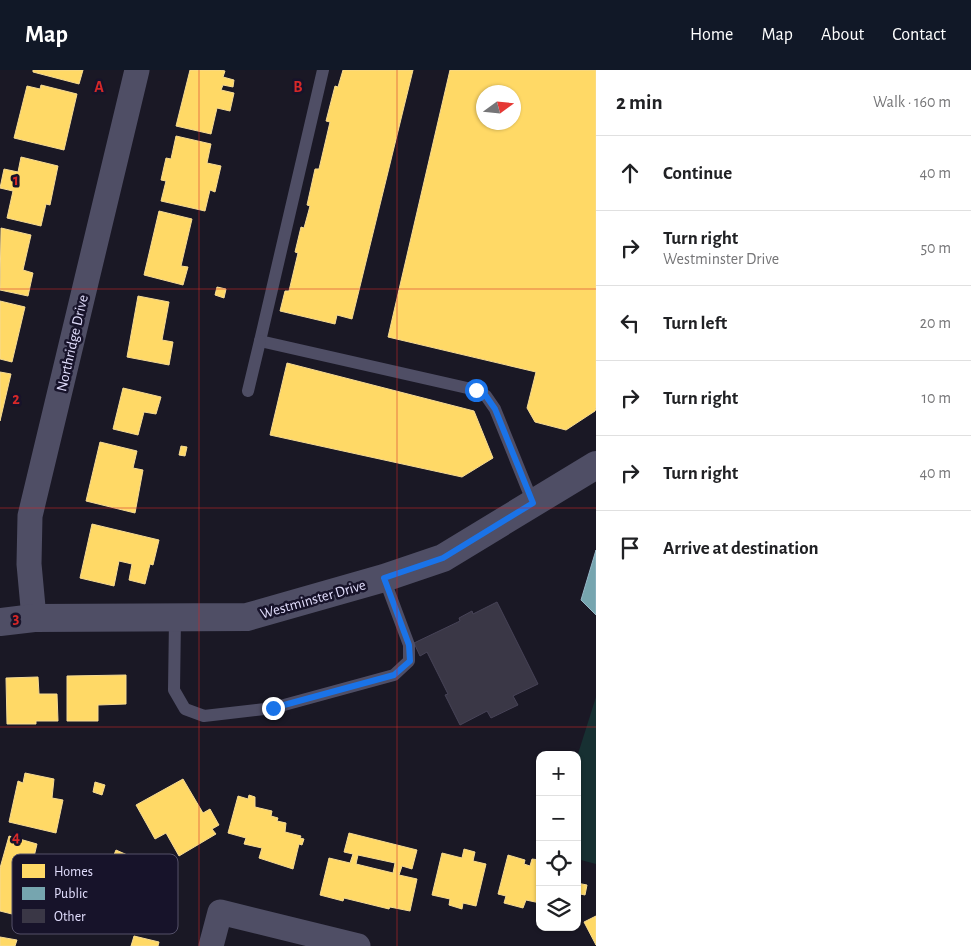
<!DOCTYPE html>
<html lang="en">
<head>
<meta charset="utf-8">
<style>
  body { margin:0; font-family:"Alegreya Sans",sans-serif; background:#f2f2f2; color:#202124 }
  .controls { position:absolute; right:15px; bottom:15px; display:grid; overflow:hidden; border-radius:10px; box-shadow:0 1px 4px #0004 }
  .controls button { width:45px; height:45px; display:grid; place-items:center; padding:0; border:0; border-bottom:1px solid #e0e0e0; background:#fff; color:#202124; font:25px sans-serif }
  .compass { position:absolute; left:476px; top:15px; width:45px; height:45px; border-radius:50%; background:#fff; box-shadow:0 1px 4px #0004; rotate:75deg }
  .stop { position:absolute; width:15px; height:15px; margin:-11px; border:4px solid #1a73e8; border-radius:50%; background:#fff }
  .stop.end { background:#1a73e8; border-color:#fff; box-shadow:0 1px 5px #0008 }
  .list { margin:0; padding:0; list-style:none }
  h2 { display:flex; justify-content:space-between; align-items:center; height:65px; margin:0; padding:0 20px; font-size:21px }
  h2 small { font-size:16px; font-weight:400; color:#757577 }
  .list li { display:grid; grid-template-columns:32px 1fr auto; gap:15px; align-items:center; box-sizing:border-box; height:75px; padding:0 20px; border-top:1px solid #e0e0e0 }
  .list b { display:block; font-size:19px; white-space:nowrap }
  .list p { margin:0; font-size:16px; white-space:nowrap; color:#757577 }
  .list em { font-size:16px; font-style:normal; color:#757577 }
  .icon { flex:none; width:28px; height:28px; fill:none; stroke:currentColor; stroke-width:2; stroke-linecap:round; stroke-linejoin:round }
  .map { position:relative; flex:none; width:596px; height:876px; overflow:hidden }
  header { display:flex; align-items:center; gap:30px; box-sizing:border-box; height:70px; padding:0 25px; background:#111827; color:#fff }
  header strong { font-size:24px }
  nav { display:flex; gap:28px; margin-inline-start:auto; font-size:18px }
  main { display:flex }
  aside { flex:1; background:#fff }
  .map>svg:first-child { display:block }
  .green { fill:#173032 }
  .homes { fill:#ffd966; stroke:#f6da93; fill-rule:evenodd }
  .public { fill:#76a5af; stroke:#96b6c6 }
  .building { fill:#3a3746; stroke:#474357 }
  .lines { fill:none; stroke-linecap:round; stroke-linejoin:round }
  .service { stroke:#4f4e65; stroke-width:12 }
  .minor { stroke:#4f4e65; stroke-width:25 }
  .tertiary { stroke:#4f4e65; stroke-width:28 }
  .route { stroke:#1a73e8; stroke-width:6 }
  .grid { fill:none; stroke:#d62828; stroke-width:1; stroke-opacity:0.55 }
  .labels { text-anchor:middle; stroke-width:5; stroke-linejoin:round; paint-order:stroke }
  .street-label { font-size:15px; fill:#e2defd; stroke:#17132a }
  .key { fill:#17132a; stroke:#545069; stroke-width:1 }
  .key-label { font-size:14px; fill:#e2defd }
  .grid-label { font-size:16px; text-anchor:middle; font-weight:bold; fill:#d62828; stroke:#17132a; stroke-width:5; stroke-linejoin:round; paint-order:stroke }
</style>
</head>
<body>
<header>
<strong>Map</strong>
<nav><a>Home</a><a>Map</a><a>About</a><a>Contact</a></nav>
</header>
<main>
<div class="map">
<svg width="596" height="876" viewBox="0 0 596 876">
  <rect width="100%" height="100%" fill="#1a1825"/>
  <path class="green" d="M596,627v167l-19,-5v-102z"/>
  <g class="homes">
    <path d="M33,0h50l-4,14 -46,-12z"/>
    <path d="M190,0h31l4,1 -2,6 11,3 -1,7 -10,-2 -2,5 13,3 -4,18 -13,-3 -6,26 -35,-8z"/>
    <path d="M343,0h70l-61,249 -15,-4 -2,9 -55,-13 5,-20h4l9,-38 -3,-1 6,-25 3,1 6,-22 -3,-1 8,-36h4l11,-47 -4,-1 9,-35 3,1z"/>
    <path d="M450,0h146v338l-1,3 -29,19 -31,-8 -8,-14 9,-36 -148,-35zM483,22h31v30h-31z"/>
    <path d="M41,15l36,9 -13,56 -50,-12 13,-52 13,3z"/>
    <path d="M176,66l35,8 -4,19 14,3 -6,26 -5,-2 -5,21 -44,-10 5,-20 -5,-1 5,-22 5,1z"/>
    <path d="M21,87l37,9 -8,39 -4,-1 -5,22 -34,-8 6,-27 -13,-3 4,-19 14,3z"/>
    <path d="M159,141l33,8 -11,47 7,1 -5,18 -39,-10z"/>
    <path d="M1,158l30,7 -8,35 10,3 -5,23 -28,-6z"/>
    <path d="M217,217l9,2 -2,9 -9,-3z"/>
    <path d="M138,226l31,6 -7,38 11,2 -4,23 -42,-8z"/>
    <path d="M0,231l25,6 -13,55 -12,-3z"/>
    <path d="M287,293l187,48 19,47 -31,19 -192,-42z"/>
    <path d="M0,302l11,2 -11,47z"/>
    <path d="M123,318l38,9 -5,17 -12,-2 -6,23 -25,-6z"/>
    <path d="M100,372l37,9 -4,17 10,2 -8,43 -49,-12z"/>
    <path d="M181,376l6,1 -2,9 -6,-1z"/>
    <path d="M92,454l67,16 -6,25 -3,-1 -5,20 -16,-4 3,-16 -13,-3 -5,25 -34,-8z"/>
    <path d="M126,605v29l-28,1v16h-31v-45z"/>
    <path d="M38,607l1,17h18l1,27h-22v3h-29l-1,-46z"/>
    <path d="M25,703l29,6 -2,19 11,2 -7,33 -47,-11 9,-41 5,2z"/>
    <path d="M183,709l20,34 7,-4 9,16 -7,4 4,5 -37,22 -13,-23 -11,6 -19,-34z"/>
    <path d="M95,712l10,3 -3,10 -9,-3z"/>
    <path d="M249,725l6,2v10l17,4 -1,5 7,2 -1,3 9,2 -1,9 16,4 -1,2 4,1 -2,6 -3,-1 -6,25 -34,-11 3,-10 -18,-4 2,-6 -18,-5 10,-37 10,3z"/>
    <path d="M349,763l68,17 -5,19 -10,-3 -3,9 18,4 -7,32 -20,-4 -1,2 -45,-11 -1,3 -23,-6 9,-37 21,5 3,-9 -9,-2zM358,785l37,8 -2,10 -37,-9z"/>
    <path d="M9,766l28,8 -8,34 9,2 -5,19 -9,-3 -4,20 -20,-5v-43z"/>
    <path d="M464,779l11,3 -2,9 13,3 -10,42 -13,-3 -1,6 -13,-4 1,-6 -18,-4 10,-42 20,5z"/>
    <path d="M116,780l25,11 -13,30 26,11 -11,25 -50,-22z"/>
    <path d="M508,785l17,5 -1,4 6,2 2,-7 8,1v43l-14,-3 -3,8 -19,-5 2,-7 -8,-2z"/>
    <path d="M577,813l10,2 -2,10 -5,-1 -3,11z"/>
    <path d="M596,846v29l-12,-23z"/>
    <path d="M134,866l25,6 -1,4h-27z"/>
    <path d="M0,867l17,3 -2,6h-15z"/>
  </g>
  <path class="public" d="M596,480v65l-15,-15z"/>
  <path class="building" d="M497,532l41,82 -25,12 5,9 -27,13 -4,-7 -27,14 -15,-30 3,-1 -21,-42 -7,4 -6,-13 46,-22 -1,-3 13,-7 1,3z"/>
  <g class="lines">
    <g class="service">
      <path d="M323,0l-63,271 216,49 10,6 9,13 38,94"/>
      <path d="M248,321l12,-50"/>
      <path d="M175,549l-1,71 11,19 19,7 69,-8 121,-33 15,-14v-16l-25,-67"/>
    </g>
    <g class="minor">
      <path d="M34,548l-5,-54 1,-48 107,-446"/>
      <path d="M211,876l9,-34 138,34"/>
    </g>
    <path class="tertiary" d="M0,552l34,-4 213,-1 137,-39 59,-20 153,-93"/>
  </g>
  <g class="lines">
    <path class="route" d="M273,638l121,-33 16,-14 -1,-16 -25,-67 59,-20 90,-55 -38,-94 -9,-13 -10,-6"/>
  </g>
  <path class="grid" d="M199,0v876M397,0v876M0,219h596M0,438h596M0,657h596"/>
  <g class="labels">
    <g class="street-label">
      <text transform="translate(72 273) rotate(-77)" y="5">Northridge Drive</text>
      <text transform="translate(313 529) rotate(-16)" y="5">Westminster Drive</text>
    </g>
  </g>
  <rect x="12" y="784" width="166" height="80" rx="8" class="key"/>
  <rect x="22" y="794" width="23" height="14" fill="#ffd966"/>
  <rect x="22" y="817" width="23" height="13" fill="#76a5af"/>
  <rect x="22" y="839" width="23" height="14" fill="#3a3746"/>
  <g class="key-label">
    <text x="54" y="806">Homes</text>
    <text x="54" y="828">Public</text>
    <text x="54" y="851">Other</text>
  </g>
  <g class="grid-label">
    <text x="99" y="22">A</text>
    <text x="298" y="22">B</text>
    <text x="16" y="115">1</text>
    <text x="16" y="334">2</text>
    <text x="16" y="553">3</text>
    <text x="16" y="772">4</text>
  </g>
</svg>
<div class="controls">
<button>+</button>
<button>−</button>
<button><svg class="icon" aria-label="locate" viewBox="0 0 24 24"><circle cx="12" cy="12" r="6"/><path d="M12 2v4M12 18v4M2 12h4M18 12h4"/></svg></button>
<button><svg class="icon" aria-label="layers" viewBox="0 0 24 24"><path d="M12 4l9 5-9 5-9-5zM3 14l9 5 9-5"/></svg></button>
</div>
<svg class="compass" viewBox="-18 -18 36 36"><path d="M0-13l5 13h-10z" fill="#e53935"/><path d="M0 13l5-13h-10z" fill="#757577"/></svg>
<div class="stop" style="left:476px;top:320px"></div>
<div class="stop end" style="left:273px;top:638px"></div>
</div>
<aside>
<h2>2 min<small>Walk · 160 m</small></h2>
<ul class="list">
<li><svg class="icon" aria-label="ahead" viewBox="0 0 24 24"><path d="M12 20V5M6 11l6-6 6 6"/></svg><div><b>Continue</b></div><em>40 m</em></li>
<li><svg class="icon" aria-label="right" viewBox="0 0 24 24"><path d="M7 20v-9h11M14 6l5 5-5 5"/></svg><div><b>Turn right</b><p>Westminster Drive</p></div><em>50 m</em></li>
<li><svg class="icon" aria-label="left" viewBox="0 0 24 24"><path d="M17 20v-9H6M10 6l-5 5 5 5"/></svg><div><b>Turn left</b></div><em>20 m</em></li>
<li><svg class="icon" aria-label="right" viewBox="0 0 24 24"><path d="M7 20v-9h11M14 6l5 5-5 5"/></svg><div><b>Turn right</b></div><em>10 m</em></li>
<li><svg class="icon" aria-label="right" viewBox="0 0 24 24"><path d="M7 20v-9h11M14 6l5 5-5 5"/></svg><div><b>Turn right</b></div><em>40 m</em></li>
<li><svg class="icon" aria-label="arrive" viewBox="0 0 24 24"><path d="M6 21V4h12l-3 4 3 4H6"/></svg><div><b>Arrive at destination</b></div></li>
</ul>
</aside>
</main>
</body>
</html>
